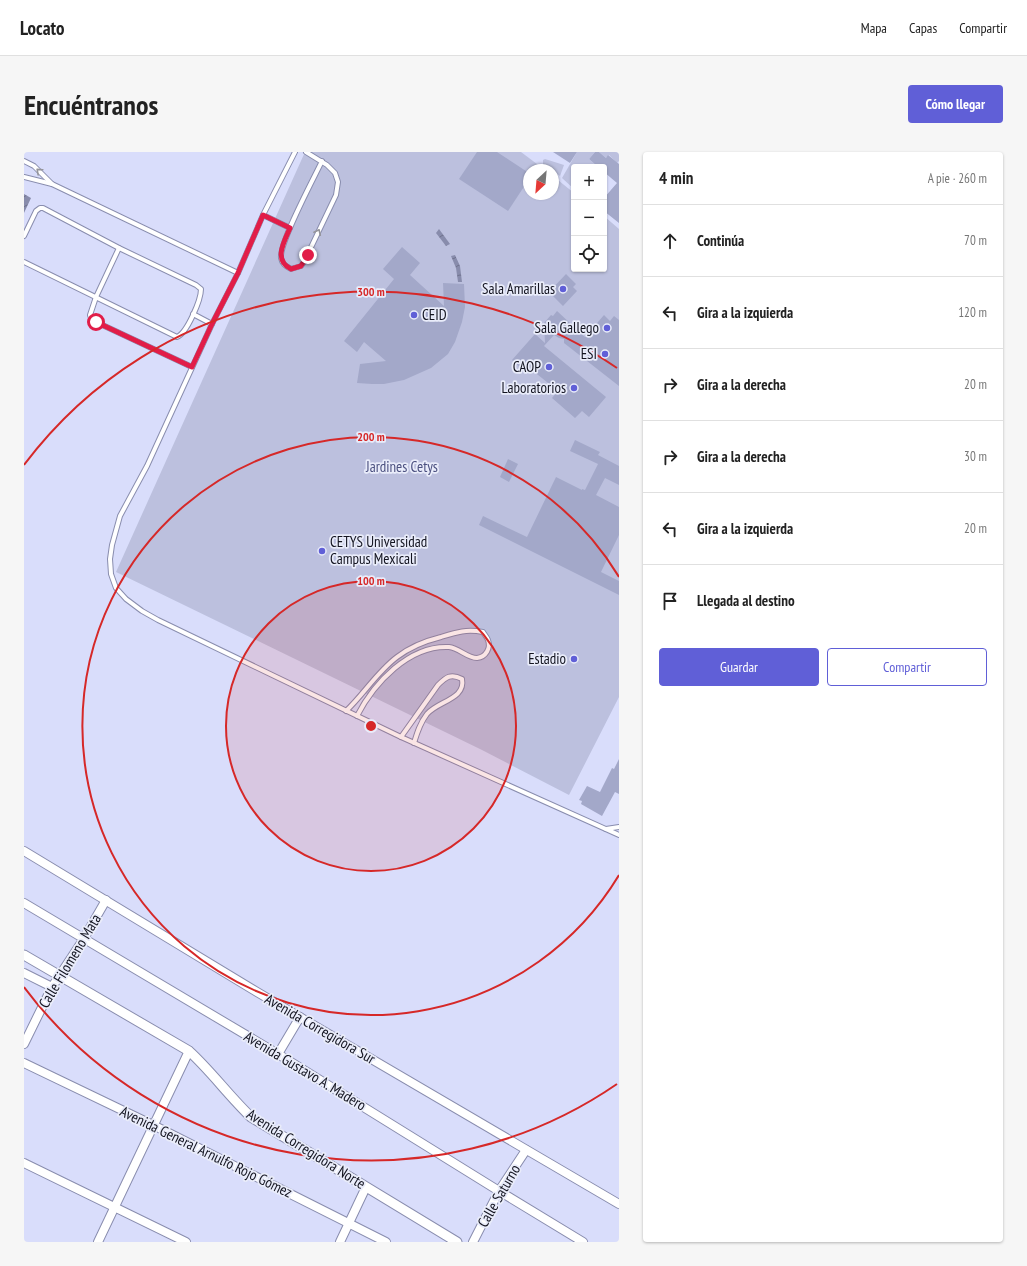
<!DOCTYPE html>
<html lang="es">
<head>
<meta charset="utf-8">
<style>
  body { margin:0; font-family:"PT Sans Narrow",sans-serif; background:#f6f6f6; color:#222 }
  .controls { position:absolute; right:12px; top:12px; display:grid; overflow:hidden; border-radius:4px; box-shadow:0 1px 3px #0004 }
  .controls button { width:36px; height:36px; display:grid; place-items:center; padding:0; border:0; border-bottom:1px solid #e0e0e0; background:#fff; color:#222; font:20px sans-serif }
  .compass { position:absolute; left:499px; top:12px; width:36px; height:36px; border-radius:50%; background:#fff; box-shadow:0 1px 3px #0004; rotate:206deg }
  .stop { position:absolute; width:12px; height:12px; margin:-9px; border:3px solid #e11d48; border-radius:50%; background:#fff }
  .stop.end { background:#e11d48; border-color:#fff; box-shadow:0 1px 4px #0008 }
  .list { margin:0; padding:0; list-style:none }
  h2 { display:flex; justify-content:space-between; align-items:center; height:52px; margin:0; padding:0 16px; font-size:17px }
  h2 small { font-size:13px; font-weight:400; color:#767676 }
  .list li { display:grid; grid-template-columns:26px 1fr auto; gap:12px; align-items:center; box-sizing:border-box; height:72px; padding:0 16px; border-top:1px solid #e0e0e0 }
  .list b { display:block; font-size:15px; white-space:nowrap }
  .list em { font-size:13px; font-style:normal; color:#767676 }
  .actions { display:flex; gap:8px; padding:12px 16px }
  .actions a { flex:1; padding:9px 0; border:1px solid #605fd7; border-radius:4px; text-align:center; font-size:14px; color:#605fd7 }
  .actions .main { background:#605fd7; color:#fff }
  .icon { flex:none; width:22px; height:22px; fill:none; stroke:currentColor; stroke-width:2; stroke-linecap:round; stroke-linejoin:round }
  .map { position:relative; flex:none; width:595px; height:1090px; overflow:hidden; border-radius:4px }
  header { display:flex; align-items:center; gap:24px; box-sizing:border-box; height:56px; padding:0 20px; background:#fff; border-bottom:1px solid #e0e0e0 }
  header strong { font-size:19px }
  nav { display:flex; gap:22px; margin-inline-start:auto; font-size:14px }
  .intro { display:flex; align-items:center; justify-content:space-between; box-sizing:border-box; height:96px; padding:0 24px }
  h1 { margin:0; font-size:28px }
  .button { padding:10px 18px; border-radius:4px; background:#605fd7; color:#fff; font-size:14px; font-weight:700 }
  main { display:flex; gap:24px; padding:0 24px }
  aside { flex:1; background:#fff; border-radius:4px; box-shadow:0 1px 3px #0004 }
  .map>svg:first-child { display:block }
  .green { fill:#bcc0de }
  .water { fill:url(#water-waves) }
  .building { fill:#a3a8c9 }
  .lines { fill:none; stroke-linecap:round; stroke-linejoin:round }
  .service-casing { stroke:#898dae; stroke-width:6 }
  .minor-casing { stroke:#898dae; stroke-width:10 }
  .tertiary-casing { stroke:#898dae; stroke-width:11 }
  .service { stroke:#fff; stroke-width:4 }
  .minor { stroke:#fff; stroke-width:8 }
  .tertiary { stroke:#fff; stroke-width:9 }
  .oneway { stroke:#95959b }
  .route { stroke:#e11d48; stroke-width:5 }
  .ring { fill:none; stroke:#d62828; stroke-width:2 }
  .poi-dot { fill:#605fd7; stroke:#e9ecfa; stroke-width:1.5 }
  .labels { text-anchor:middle; stroke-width:3.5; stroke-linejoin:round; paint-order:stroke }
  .poi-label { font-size:15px; fill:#131420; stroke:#e9ecfa; text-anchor:end }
  .park-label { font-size:15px; fill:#4c5180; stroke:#e9ecfa }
  .street-label { font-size:15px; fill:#131420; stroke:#e9ecfa }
  .centre { fill:#d62828; stroke:#e9ecfa; stroke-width:2 }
  .ring-label { font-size:12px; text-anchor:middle; font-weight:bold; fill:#d62828; stroke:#e9ecfa; stroke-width:3.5; stroke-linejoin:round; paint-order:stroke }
</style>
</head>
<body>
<header>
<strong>Locato</strong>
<nav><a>Mapa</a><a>Capas</a><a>Compartir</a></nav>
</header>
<div class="intro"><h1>Encuéntranos</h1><a class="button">Cómo llegar</a></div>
<main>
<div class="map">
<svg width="595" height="1090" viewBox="0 0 595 1090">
  <defs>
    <pattern id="water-waves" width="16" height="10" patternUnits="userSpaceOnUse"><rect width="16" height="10" fill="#888cac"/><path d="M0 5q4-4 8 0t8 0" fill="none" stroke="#6e718c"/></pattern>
  </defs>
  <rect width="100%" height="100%" fill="#d9ddfb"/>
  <g class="green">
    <path d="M281,0h216l24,18h-16v24h24v-18l21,17v76h30v-53l15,13v468l-50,98 -87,-45 -366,-178z"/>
    <path d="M553,0h18l-6,7 9,8h-24v22l-12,-11z"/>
    <path d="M575,0h20v9l-2,2 -8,-8 -3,3z"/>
    <path d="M521,7l19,6 -4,11 -17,-12v-4z"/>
  </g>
  <g class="water">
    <path d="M0,42l7,4 -7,15z"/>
    <path d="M415,77l11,15 -4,2 -10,-13z"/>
    <path d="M431,103l5,11 2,16h-4l-2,-14 -5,-12z"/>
  </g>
  <g class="building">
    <path d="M453,0h20l32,21v6l-21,32 -49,-32z"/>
    <path d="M529,0h24l-7,11z"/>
    <path d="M571,0h4l7,6 2,-3 11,9v59l-15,-12v-13l13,-15 -13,-11v-5h-6l-9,-8z"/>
    <path d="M378,95l18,16 -10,12 34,31 -1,-23 21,1 1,23 -3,15 -7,20 -7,12 -17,14 -27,12 -20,4h-12l-15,-1 3,-19 26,-3 -22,-19 -7,10 -13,-11 50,-62 -11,-10z"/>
    <path d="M542,122l10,10 -3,3 4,4 -14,15 -14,-14z"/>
    <path d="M533,159l14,13 -2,1 16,12 19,-22 6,6 4,-5 5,4v66l-55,-43v-4l-5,-1 -5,-3 -10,11 62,51 -17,20 -7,-6 -7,7 -23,-20 6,-7 -31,-25 -4,4 -11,-10 23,-26 10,9 -1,-20 7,-8 2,1z"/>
    <path d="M551,288l25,12 -2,3 21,11v19l-14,-7 -9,17 23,12v28l-18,37 18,9v14l-140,-70 4,-9 44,21 29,-60 26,13v-1l3,1 13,-26 -28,-13z"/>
    <path d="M484,307l10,5 -9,18 -9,-5z"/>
    <path d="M595,607v35l-4,-2 -13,24 -21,-12 1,-3 -3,-1 8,-14 13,6 12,-24 2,1z"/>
  </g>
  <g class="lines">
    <g class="service-casing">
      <g id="service">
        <path d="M271,0l-32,63 -25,58 -26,51 -65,142 -27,50 -8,29 -2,14 1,15 5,14 10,11 16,12 16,9 243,117 218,98"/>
        <path d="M282,0l21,13 8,8 3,9 -2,13 -32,67 -3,4 -10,3c-5,-3 -9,-5 -10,-11 -2,-15 33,-80 41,-97"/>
        <path d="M0,9l10,5 18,18"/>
        <path d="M0,25l28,7 186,89"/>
        <path d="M239,63l27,13"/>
        <path d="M0,84l12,-25 4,-3h3l76,40 77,37 5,4c0,11 -14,44 -24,48l-153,-75"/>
        <path d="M95,96l-23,49 -6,18 1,3 5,4 96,45"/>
        <path d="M169,162l19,10"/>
        <path d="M322,559c18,-17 31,-39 51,-54 13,-10 28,-16 44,-20 16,-5 25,-8 42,-5 1,2 4,5 5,8 3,8 -2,17 -11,18 -10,0 -18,-10 -28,-11 -40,-2 -75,36 -92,69"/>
        <path d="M377,585l37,-52c8,-8 13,-12 24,-6 4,20 -24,22 -35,35 -7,9 -10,19 -13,29"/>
        <path d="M582,677l13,-2"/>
      </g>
    </g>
    <g class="minor-casing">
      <g id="minor">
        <path d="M0,699l233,141 362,212"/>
        <path d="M0,751l254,151 221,137 84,51"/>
        <path d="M0,821l28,14"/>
        <path d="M0,892l28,-57 31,-47 23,-40"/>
        <path d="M254,902l22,-37"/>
        <path d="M0,911l129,62 233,117"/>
        <path d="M0,1011l162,79"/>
        <path d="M74,1090l91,-191"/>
        <path d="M316,1090l26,-55"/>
        <path d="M449,1090l26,-51 27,-41"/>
      </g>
    </g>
    <g class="tertiary-casing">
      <path id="tertiary" d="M0,803l165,96c22,20 40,45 62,66l206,125"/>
    </g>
    <use href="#service" class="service"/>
    <use href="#minor" class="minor"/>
    <use href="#tertiary" class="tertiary"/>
  </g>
  <defs><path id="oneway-chevron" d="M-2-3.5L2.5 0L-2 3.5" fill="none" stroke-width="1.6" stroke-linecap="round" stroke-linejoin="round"/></defs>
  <g class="oneway">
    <use href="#oneway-chevron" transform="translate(15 19) rotate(-138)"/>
    <use href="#oneway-chevron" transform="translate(294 80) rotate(-65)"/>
  </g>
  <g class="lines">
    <path class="route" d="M72,170l96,45 20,-43 26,-51 25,-58 27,13c-6,14 -17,32 1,41l10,-3 7,-11"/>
  </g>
  <circle cx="347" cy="574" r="145" fill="#d62828" fill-opacity=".12"/>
  <g class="ring">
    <circle cx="347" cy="574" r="145"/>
    <path d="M595 723A289 289 0 1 1 595 425"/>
    <path d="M593 932A434 434 0 0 1 0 835M0 313A434 434 0 0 1 593 216"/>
  </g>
  <g class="poi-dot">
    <circle cx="539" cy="137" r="4"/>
    <circle cx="390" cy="163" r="4"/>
    <circle cx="583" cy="176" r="4"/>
    <circle cx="581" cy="202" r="4"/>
    <circle cx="525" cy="215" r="4"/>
    <circle cx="550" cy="236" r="4"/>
    <circle cx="298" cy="399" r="4"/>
    <circle cx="550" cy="507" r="4"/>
  </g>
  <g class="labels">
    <g class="poi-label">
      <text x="531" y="142">Sala Amarillas</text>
      <text x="398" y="168" text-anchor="start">CEID</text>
      <text x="575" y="181">Sala Gallego</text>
      <text x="573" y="207">ESI</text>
      <text x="517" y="220">CAOP</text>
      <text x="542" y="241">Laboratorios</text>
      <text x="306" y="395" text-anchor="start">CETYS Universidad<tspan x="306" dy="17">Campus Mexicali</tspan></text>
      <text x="542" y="512">Estadio</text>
    </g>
    <g class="park-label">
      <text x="378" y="320">Jardines Cetys</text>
    </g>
    <g class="street-label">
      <text transform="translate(46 809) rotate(-59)" y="5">Calle Filomeno Mata</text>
      <text transform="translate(296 877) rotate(30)" y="5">Avenida Corregidora Sur</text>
      <text transform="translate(281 919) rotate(31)" y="5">Avenida Gustavo A. Madero</text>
      <text transform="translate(282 997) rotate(32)" y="5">Avenida Corregidora Norte</text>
      <text transform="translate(182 1000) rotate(26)" y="5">Avenida General Arnulfo Rojo Gómez</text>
      <text transform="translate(475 1044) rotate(-60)" y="5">Calle Saturno</text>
    </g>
  </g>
  <circle cx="347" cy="574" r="6" class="centre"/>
  <g class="ring-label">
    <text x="347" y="144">300 m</text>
    <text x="347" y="289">200 m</text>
    <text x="347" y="433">100 m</text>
  </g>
</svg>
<div class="controls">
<button>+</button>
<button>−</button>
<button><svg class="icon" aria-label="locate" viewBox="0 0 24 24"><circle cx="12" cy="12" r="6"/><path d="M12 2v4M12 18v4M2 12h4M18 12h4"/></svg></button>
</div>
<svg class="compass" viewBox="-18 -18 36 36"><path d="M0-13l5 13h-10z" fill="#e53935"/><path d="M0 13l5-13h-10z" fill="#767676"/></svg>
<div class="stop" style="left:72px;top:170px"></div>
<div class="stop end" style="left:284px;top:103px"></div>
</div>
<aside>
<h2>4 min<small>A pie · 260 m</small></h2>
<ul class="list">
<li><svg class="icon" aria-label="ahead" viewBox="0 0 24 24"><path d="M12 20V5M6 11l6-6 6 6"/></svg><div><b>Continúa</b></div><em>70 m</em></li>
<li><svg class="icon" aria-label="left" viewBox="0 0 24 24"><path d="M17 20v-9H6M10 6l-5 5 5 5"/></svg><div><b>Gira a la izquierda</b></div><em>120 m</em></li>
<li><svg class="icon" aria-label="right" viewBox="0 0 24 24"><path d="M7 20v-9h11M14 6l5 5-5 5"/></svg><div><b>Gira a la derecha</b></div><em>20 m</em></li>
<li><svg class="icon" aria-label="right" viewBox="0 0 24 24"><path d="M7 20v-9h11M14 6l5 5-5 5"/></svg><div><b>Gira a la derecha</b></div><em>30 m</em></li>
<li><svg class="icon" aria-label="left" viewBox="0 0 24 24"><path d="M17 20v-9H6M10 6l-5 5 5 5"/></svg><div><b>Gira a la izquierda</b></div><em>20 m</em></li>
<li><svg class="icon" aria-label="arrive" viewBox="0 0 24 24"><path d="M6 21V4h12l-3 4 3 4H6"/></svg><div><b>Llegada al destino</b></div></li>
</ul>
<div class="actions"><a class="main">Guardar</a><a>Compartir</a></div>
</aside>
</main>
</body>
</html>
